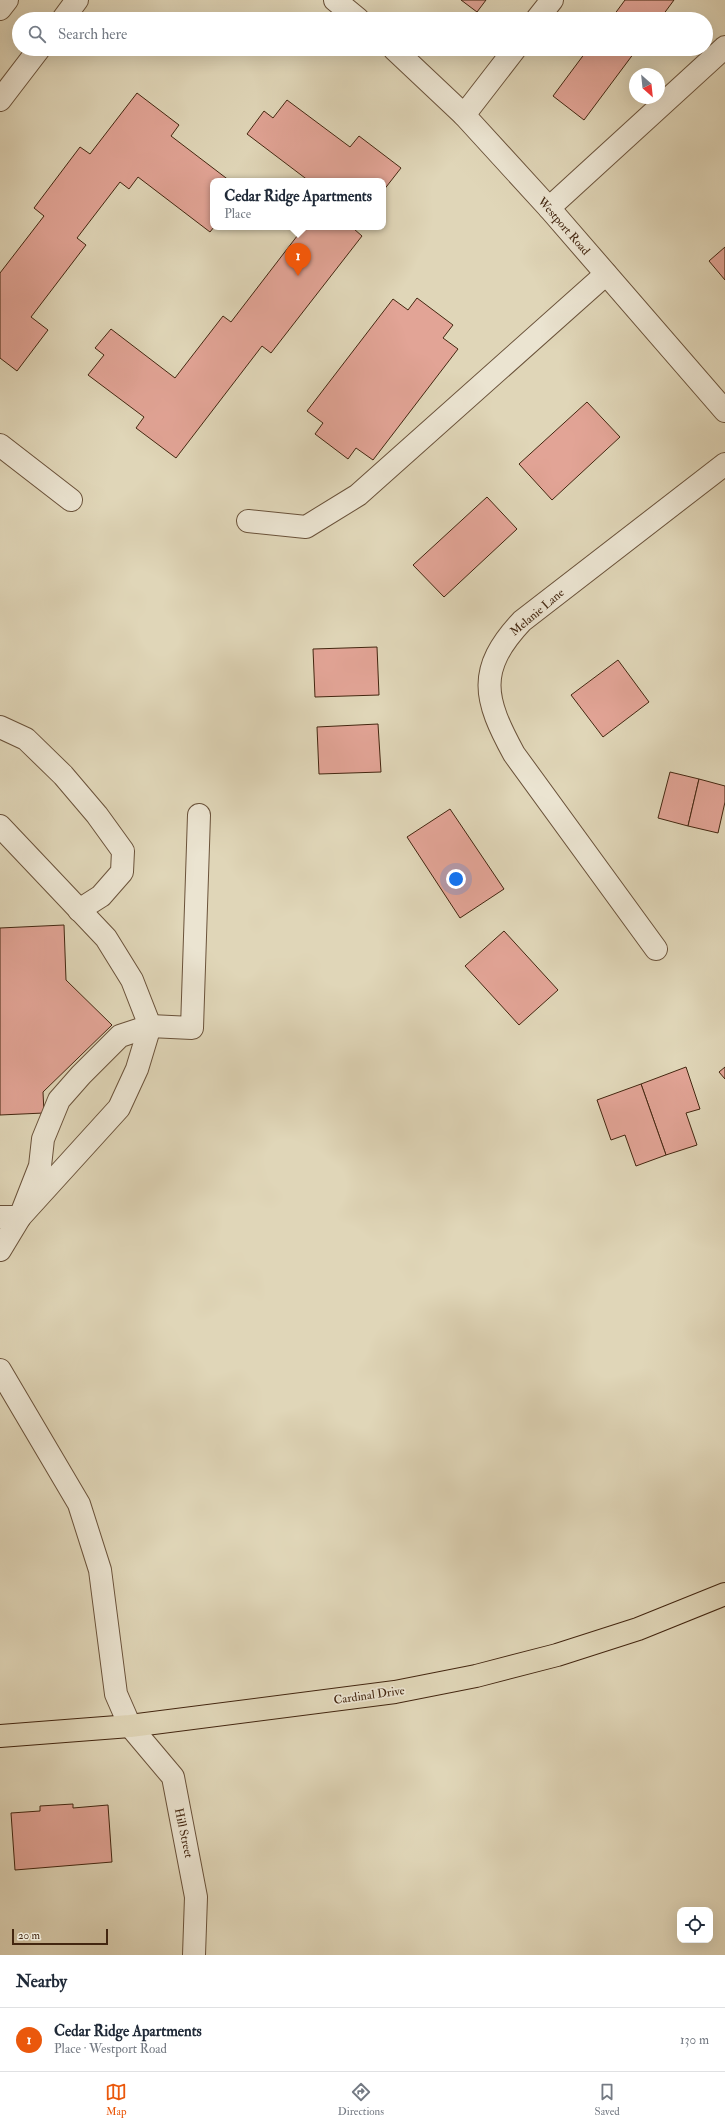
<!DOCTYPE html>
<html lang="en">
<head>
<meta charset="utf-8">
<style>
  body { margin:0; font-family:"IM FELL Double Pica",serif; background:#f6f6f7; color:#1f2937 }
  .controls { position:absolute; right:12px; bottom:12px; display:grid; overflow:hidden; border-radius:8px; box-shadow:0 4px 16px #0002 }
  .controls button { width:36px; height:36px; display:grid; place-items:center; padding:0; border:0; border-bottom:1px solid #e0e1e3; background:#fff; color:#1f2937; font:20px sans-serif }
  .compass { position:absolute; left:629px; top:68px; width:36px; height:36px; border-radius:50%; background:#fff; box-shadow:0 4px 16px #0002; rotate:153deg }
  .scale { position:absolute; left:12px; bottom:10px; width:96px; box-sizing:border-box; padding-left:4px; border:2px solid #432610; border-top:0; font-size:11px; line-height:14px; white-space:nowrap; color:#432610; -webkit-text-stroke:3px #ebe4d1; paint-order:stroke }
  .you { position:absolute; left:456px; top:879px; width:14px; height:14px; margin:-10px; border:3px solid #fff; border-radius:50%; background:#1a73e8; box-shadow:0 0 0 6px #1a73e833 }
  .badge { display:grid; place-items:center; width:26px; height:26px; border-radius:50%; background:#ea580c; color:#fff; font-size:13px; font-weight:700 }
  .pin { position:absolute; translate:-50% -33px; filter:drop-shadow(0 1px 2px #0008) }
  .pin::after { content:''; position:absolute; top:21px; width:14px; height:12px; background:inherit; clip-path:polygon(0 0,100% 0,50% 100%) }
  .popup { position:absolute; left:210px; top:178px; width:176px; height:52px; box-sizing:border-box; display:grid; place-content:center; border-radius:8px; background:#fff; filter:drop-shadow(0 1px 3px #0005); font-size:13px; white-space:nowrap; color:#747a83 }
  .popup b { font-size:15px; color:#1f2937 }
  .popup::after { content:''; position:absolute; left:50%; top:100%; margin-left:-8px; border:8px solid transparent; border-top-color:#fff }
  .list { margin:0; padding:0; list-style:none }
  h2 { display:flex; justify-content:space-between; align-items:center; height:52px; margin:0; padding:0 16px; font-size:17px }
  h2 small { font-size:13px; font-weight:400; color:#747a83 }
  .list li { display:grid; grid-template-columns:26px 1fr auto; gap:12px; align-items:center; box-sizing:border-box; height:64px; padding:0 16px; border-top:1px solid #e0e1e3 }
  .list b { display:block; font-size:15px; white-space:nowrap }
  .list p { margin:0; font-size:13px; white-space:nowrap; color:#747a83 }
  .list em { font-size:13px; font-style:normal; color:#747a83 }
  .icon { flex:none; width:22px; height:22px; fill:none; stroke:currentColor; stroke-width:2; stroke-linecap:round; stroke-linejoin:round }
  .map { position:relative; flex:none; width:725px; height:1955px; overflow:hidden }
  .search { position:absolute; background:#fff; box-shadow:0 4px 16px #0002; left:12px; right:12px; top:12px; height:44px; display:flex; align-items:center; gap:10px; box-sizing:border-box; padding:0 14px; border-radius:22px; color:#747a83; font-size:15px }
  .sheet { height:116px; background:#fff }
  nav { display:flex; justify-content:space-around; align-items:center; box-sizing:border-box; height:56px; border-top:1px solid #e0e1e3; background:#fff; font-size:11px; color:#747a83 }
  nav a { display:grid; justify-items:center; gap:2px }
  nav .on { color:#ea580c }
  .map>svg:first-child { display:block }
  .building { fill:#e2a496; stroke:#432610 }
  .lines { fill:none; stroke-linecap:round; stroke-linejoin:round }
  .minor-casing { stroke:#6a523a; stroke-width:24 }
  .major-casing { stroke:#432610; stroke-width:24 }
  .minor { stroke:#ebe4d1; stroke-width:22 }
  .major { stroke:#e0d6b8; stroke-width:22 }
  .labels { text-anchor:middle; stroke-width:3.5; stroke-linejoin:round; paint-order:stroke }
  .street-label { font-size:12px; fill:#432610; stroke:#ebe4d1 }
</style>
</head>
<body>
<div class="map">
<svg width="725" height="1955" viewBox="0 0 725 1955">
  <rect width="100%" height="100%" fill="#e0d6b8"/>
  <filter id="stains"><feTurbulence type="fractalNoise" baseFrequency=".005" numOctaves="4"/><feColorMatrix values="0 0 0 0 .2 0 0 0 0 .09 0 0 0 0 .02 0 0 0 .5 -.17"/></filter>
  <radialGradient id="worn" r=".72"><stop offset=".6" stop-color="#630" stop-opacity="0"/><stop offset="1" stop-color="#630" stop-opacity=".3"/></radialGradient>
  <g class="building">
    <path d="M461,0h25l-9,12z"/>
    <path d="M625,0h49l-14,19h-49z"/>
    <path d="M588,49h49l-53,71 -31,-24z"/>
    <path d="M137,93l42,32 -8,11 59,45h-17l1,46 -4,5 -72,-55 -9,12 -9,-7 -43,56 9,7 -55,72 17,13 -31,41 -17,-13v-85l44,-57 -10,-8 46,-61 10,7z"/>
    <path d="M287,100l63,47 9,-11 42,32 -18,23v-10h-74l-62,-47 17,-23 9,7z"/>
    <path d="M304,227h51l-1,2 8,7 -91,117 -9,-7 -86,112 -40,-30 8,-11 -56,-42 16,-20 -9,-7 16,-19 64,49 48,-62 8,6z"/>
    <path d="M725,247v33l-16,-19z"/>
    <path d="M417,298l36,27 -10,13 15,11 -85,111 -17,-12 -8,11 -33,-25 8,-11 -16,-12 86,-112 15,11z"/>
    <path d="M587,402l33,35 -68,63 -33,-36z"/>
    <path d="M487,497l30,32 -73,68 -31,-32z"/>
    <path d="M377,647l2,48 -64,2 -2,-48z"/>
    <path d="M618,660l31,42 -46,35 -32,-42z"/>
    <path d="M378,724l3,48 -62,2 -2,-47z"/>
    <path d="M670,772l29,7 -11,47 -30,-8z"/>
    <path d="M699,779l26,7v16l-7,31 -30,-7z"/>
    <path d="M450,809l54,80 -44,29 -53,-81z"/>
    <path d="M64,925l2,55 46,45 -69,67 1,21 -44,2v-187z"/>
    <path d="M504,931l54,59 -39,35 -54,-59z"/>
    <path d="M686,1067l14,42 -14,4 11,32 -31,10 -25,-71z"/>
    <path d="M725,1067v12l-6,-7z"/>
    <path d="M641,1084l25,71 -30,11 -11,-31 -14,5 -14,-40z"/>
    <path d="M73,1804v4l35,-3 4,57 -97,8 -4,-57 29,-2v-5z"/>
  </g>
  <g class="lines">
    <g class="minor-casing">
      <g id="minor">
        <path d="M335,0l23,19"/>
        <path d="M0,9l7,-9"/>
        <path d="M63,19l14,-19"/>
        <path d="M537,19l15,-19"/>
        <path d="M394,49l70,66 85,93 176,203"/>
        <path d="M0,100l39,-51"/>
        <path d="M464,115l51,-66"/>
        <path d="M549,208l176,-161"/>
        <path d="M0,445l71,55"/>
        <path d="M248,521l58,6 52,-32 248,-221"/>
        <path d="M0,727l26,12 37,36 34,40 26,36 -1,21 -21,24 -22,14"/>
        <path d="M0,826l106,112 26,42 18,46 -30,10 -39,39 -22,25 -16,39 -3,27 -20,51h-20"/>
        <path d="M656,949l-142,-195c-30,-55 -38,-84 8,-133l203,-157"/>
        <path d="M0,1250l20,-33 99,-109 18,-39 13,-43 42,2 7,-213"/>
        <path d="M0,1370l79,134 21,66 16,124 14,32 43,51 23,120 -2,58"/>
      </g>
    </g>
    <g class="major-casing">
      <path id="major" d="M0,1736l130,-10 265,-34 81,-16 81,-21 81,-26 87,-35"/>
    </g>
    <use href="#minor" class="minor"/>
    <use href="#major" class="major"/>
  </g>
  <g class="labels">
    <g class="street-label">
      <text transform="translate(564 226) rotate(49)" y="4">Westport Road</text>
      <text transform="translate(537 612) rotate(-40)" y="4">Melanie Lane</text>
      <text transform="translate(369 1695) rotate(-8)" y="4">Cardinal Drive</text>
      <text transform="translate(184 1833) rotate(78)" y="4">Hill Street</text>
    </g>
  </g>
  <rect width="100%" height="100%" filter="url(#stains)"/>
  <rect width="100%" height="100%" fill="url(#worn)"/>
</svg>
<div class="controls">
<button><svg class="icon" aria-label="locate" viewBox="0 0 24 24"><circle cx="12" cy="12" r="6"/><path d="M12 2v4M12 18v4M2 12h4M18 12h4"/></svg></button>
</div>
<svg class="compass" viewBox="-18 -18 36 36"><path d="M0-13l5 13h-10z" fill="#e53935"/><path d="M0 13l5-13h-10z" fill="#747a83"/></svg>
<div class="scale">20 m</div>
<div class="you"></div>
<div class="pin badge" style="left:298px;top:276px">1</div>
<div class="popup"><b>Cedar Ridge Apartments</b>Place</div>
<div class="search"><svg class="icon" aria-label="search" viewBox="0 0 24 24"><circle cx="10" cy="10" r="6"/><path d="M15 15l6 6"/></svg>Search here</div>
</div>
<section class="sheet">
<h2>Nearby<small></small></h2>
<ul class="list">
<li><span class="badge">1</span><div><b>Cedar Ridge Apartments</b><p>Place · Westport Road</p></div><em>130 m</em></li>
</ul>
</section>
<nav>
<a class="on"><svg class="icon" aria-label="map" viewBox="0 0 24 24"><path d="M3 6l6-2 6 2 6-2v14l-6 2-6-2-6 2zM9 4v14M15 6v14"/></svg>Map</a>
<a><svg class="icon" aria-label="directions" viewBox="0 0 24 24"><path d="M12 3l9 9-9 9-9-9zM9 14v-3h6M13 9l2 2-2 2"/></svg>Directions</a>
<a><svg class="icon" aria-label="saved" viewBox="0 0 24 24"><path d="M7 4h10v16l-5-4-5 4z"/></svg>Saved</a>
</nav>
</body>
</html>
